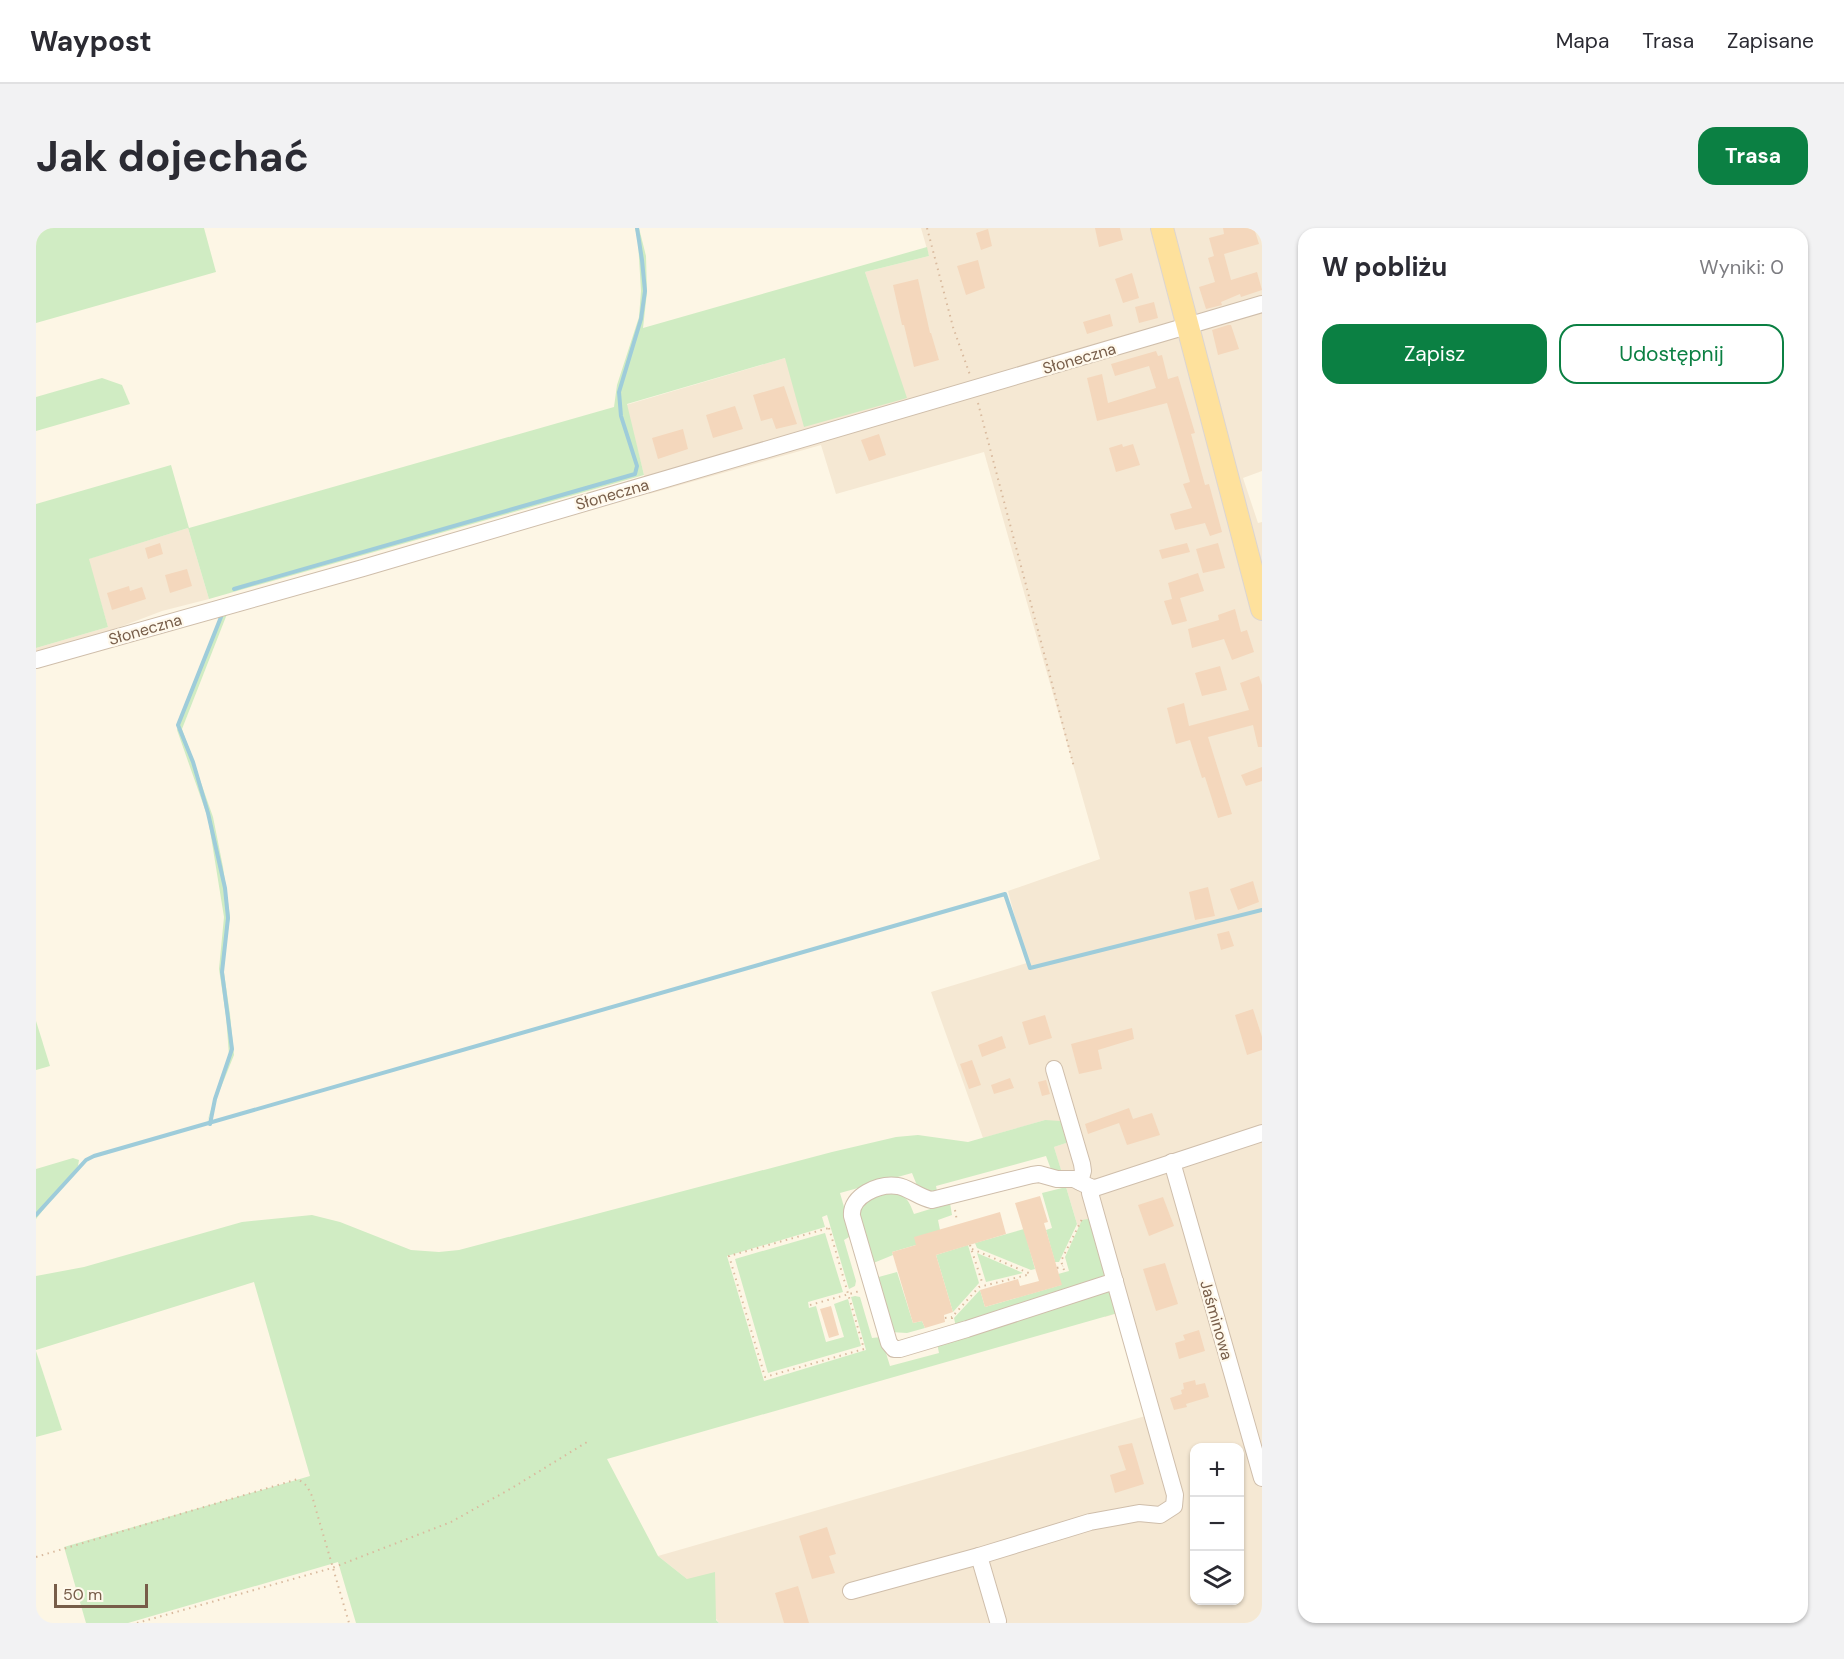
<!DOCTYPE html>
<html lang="pl">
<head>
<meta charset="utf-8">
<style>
  body { margin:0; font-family:"DM Sans",sans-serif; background:#f2f2f3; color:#2b2b33 }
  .controls { position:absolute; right:18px; bottom:18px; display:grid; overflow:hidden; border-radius:12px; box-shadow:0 2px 4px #0004 }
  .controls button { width:54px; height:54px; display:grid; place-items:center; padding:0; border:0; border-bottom:2px solid #e1e1e2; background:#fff; color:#2b2b33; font:30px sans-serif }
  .scale { position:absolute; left:18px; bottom:15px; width:94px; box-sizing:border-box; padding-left:6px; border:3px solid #775d49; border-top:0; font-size:16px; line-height:21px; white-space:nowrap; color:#775d49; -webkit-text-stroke:4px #fff9ec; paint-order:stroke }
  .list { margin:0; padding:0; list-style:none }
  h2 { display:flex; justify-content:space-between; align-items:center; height:78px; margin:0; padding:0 24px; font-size:26px }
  h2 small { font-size:20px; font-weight:400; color:#7c7c81 }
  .actions { display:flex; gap:12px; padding:18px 24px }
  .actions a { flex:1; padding:14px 0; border:2px solid #0b8043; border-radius:18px; text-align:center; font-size:21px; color:#0b8043 }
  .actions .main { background:#0b8043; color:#fff }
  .icon { flex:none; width:33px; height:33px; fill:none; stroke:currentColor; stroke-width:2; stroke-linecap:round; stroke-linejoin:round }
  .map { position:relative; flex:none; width:1226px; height:1395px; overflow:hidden; border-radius:18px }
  header { display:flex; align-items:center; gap:36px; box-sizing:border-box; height:84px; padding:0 30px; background:#fff; border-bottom:2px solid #e1e1e2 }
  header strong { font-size:28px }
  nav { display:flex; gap:33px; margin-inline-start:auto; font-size:21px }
  .intro { display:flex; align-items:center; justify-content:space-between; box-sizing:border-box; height:144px; padding:0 36px }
  h1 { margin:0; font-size:42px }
  .button { padding:15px 27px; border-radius:18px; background:#0b8043; color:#fff; font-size:21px; font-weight:700 }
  main { display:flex; gap:36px; padding:0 36px }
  aside { flex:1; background:#fff; border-radius:18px; box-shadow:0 2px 4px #0004 }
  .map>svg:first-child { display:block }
  .residential { fill:#f5e8d3; fill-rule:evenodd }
  .green { fill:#d0ecc3 }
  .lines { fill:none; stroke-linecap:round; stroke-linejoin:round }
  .stream { stroke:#9eccda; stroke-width:4 }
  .building { fill:#f4d7bc }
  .minor-casing { stroke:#cfbeab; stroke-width:18 }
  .major-casing { stroke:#dcd5d0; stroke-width:24 }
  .path { stroke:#d9ba9e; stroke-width:2; stroke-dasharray:1.5 4.5; stroke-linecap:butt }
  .minor { stroke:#fff; stroke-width:16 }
  .major { stroke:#fee19c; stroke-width:22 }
  .labels { text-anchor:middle; stroke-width:4.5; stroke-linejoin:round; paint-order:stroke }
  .street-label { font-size:16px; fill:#775d49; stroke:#fff9ec }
</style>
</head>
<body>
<header>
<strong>Waypost</strong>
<nav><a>Mapa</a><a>Trasa</a><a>Zapisane</a></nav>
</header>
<div class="intro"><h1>Jak dojechać</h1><a class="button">Trasa</a></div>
<main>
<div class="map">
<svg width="1226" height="1395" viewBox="0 0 1226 1395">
  <rect width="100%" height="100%" fill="#fdf6e5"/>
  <g class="residential">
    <path d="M885,0h341v243l-19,7 15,45 4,-1v1101h-543l-32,-44 -29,-23 491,-141 -28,-103 -16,5 -51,-170 18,-6 -27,-21 -62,18 -52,-146 96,-29 -19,-72 92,-32 -116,-407 -148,42 -15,-49 -172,49 -23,-89 159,-47 121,40 -41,-126 64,-16zM1158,1220h46v152h-46z"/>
    <path d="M152,300l21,71 -47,12 -126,48v-11l72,-21 -20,-68z"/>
  </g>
  <g class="green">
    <path d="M0,0h168l12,44 -180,51z"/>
    <path d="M599,0h4l7,28 1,36 -4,36 284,-81 2,9 -64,16 42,126 -103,29 -19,-69 -158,46 17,71 -435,124 -21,-71 -99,31 19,68 -72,21v-144l135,-39 18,63 425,-121 3,-22 22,-68 2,-26 -3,-50z"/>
    <path d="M66,150l20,7 8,19 -94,27v-34z"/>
    <path d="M191,386l-45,115 31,88 10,50 7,49 -7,50 7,48 4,41 -27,67 22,-67 -3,-39 -7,-47 5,-52 -16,-99 -31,-88 43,-112z"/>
    <path d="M0,793l14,45 -14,4z"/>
    <path d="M1009,892l15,1 8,5 4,15 -18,6 8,26 -10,-1 -6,-16 -110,30 2,10 -20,-8 -6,-15 -72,20 11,38 -2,6 -5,3 12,41 -1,5 -6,3 -22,-74 -5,2 3,10 -98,29 37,125 102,-31 -15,-53 4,-1 5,1 12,41 9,-1 9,29 49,-13 -2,-10 173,-53 11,22 -514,147 51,97 29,23 28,-7 1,48 3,3h-363l-18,-61 -210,61h-42l-22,-76 246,-71 -56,-194 -218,68v-74l48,-9 158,-45 70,-7 28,7 71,28 28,2 20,-2 373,-98 64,-15 22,-2 50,7z"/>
    <path d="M37,930l6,2 -1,6 -42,53v-50z"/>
    <path d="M1030,959l11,37 -18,38h-4l-9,-32 6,-2 -10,-35z"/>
    <path d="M856,962c13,5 17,10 22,24l36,-11 2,12 -14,5 2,10 -24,15 -24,7 1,3 -22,9c-5,-19 -17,-43 -8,-62z"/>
    <path d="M1057,990l14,54 -3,5 -148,50 -2,-9 26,-28 5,17 76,-22 -3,-11 11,-3 -4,-14 17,-37z"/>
    <path d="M988,1001l11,40 -4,1 -54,-22 -2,-5z"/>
    <path d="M789,1005l18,59 -35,10 1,6 7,-2 10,36 18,-5 -10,-33 14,-5 13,47 -93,27 -33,-114z"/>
    <path d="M932,1017l11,38 -26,29 -17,-57z"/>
    <path d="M941,1025l46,20 -37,9z"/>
    <path d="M861,1044l16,51 9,-2 3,7 -18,5 -17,-1 -15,-54z"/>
    <path d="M0,1123l26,79 -26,7z"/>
  </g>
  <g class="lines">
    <g class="stream">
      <path d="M198,361l401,-115 2,-8 -16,-50 -2,-24 22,-73 4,-28 -3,-31 -5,-32"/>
      <path d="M174,896l5,-25 17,-50 -10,-77 6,-54 -3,-30 -17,-75 -15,-51 -15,-37 43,-108"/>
      <path d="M0,987l50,-55 8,-4 911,-262 25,74 232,-58"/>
    </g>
  </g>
  <g class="building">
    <path d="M1059,0h25l3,12 -24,7z"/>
    <path d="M1187,0h31l5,16 -35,10 7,26 26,-8 5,18 -21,7 -1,-3 -19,8 1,3 -16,4 -7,-22 16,-5 -7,-24 6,-2 -5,-18 15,-4z"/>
    <path d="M952,1l4,17 -11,4 -5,-17z"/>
    <path d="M942,32l7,28 -19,7 -9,-29z"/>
    <path d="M1096,45l7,25 -16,5 -8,-24z"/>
    <path d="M882,51l12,54h1l8,27 -25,7 -10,-42h-2l-9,-40z"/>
    <path d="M1118,74l4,16 -19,5 -4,-16z"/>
    <path d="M1074,86l3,12 -26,8 -4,-12z"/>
    <path d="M1192,97h3l8,24 -21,6 -6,-25z"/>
    <path d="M1120,123l2,5 4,-1 6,24 10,-3 17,57 -4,1 14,51 4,-1 13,48 -12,4 -5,-13 -30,7 -5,-16 22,-6 -9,-24 7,-2 -23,-79 -70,18 -10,-43 15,-4 6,29 48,-15 -7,-22 -34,10 -4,-12z"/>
    <path d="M748,158l13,38 -21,5 -4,-11 -11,3 -8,-26z"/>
    <path d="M699,178l8,23 -30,9 -7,-23z"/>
    <path d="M647,201l5,20 -30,10 -6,-21z"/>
    <path d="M843,206l7,21 -17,6 -8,-21z"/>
    <path d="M1086,216l1,3 10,-3 7,21 -24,7 -7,-24z"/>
    <path d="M124,315l3,11 -15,5 -3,-11z"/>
    <path d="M1151,315l3,9 -28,7 -3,-9z"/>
    <path d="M1182,315l7,25 -22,5 -7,-24z"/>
    <path d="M151,341l5,17 -22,7 -5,-18z"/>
    <path d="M1162,345l6,18 -24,7 7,23 -15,4 -8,-24 8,-2 -4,-16z"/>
    <path d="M93,358l1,5 12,-4 4,12 -34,11 -5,-17z"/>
    <path d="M1199,381l6,23 6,-2 7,22 -22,8 -8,-21 -32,9 -4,-19 31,-9 -1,-5z"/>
    <path d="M1184,438l7,24 -25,6 -7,-23z"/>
    <path d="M1223,448l3,9v62h-4l-5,-22 -45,12 24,77 -14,4 -13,-41 -3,1 -12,-38 -14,4 -9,-36 17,-5 5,23 60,-16 -9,-27z"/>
    <path d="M1226,539v14l-16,5 -5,-11z"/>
    <path d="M1217,653l6,21 -21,8 -8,-21z"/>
    <path d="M1172,659l7,29 -20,4 -6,-28z"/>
    <path d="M1193,703l5,15 -13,4 -4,-16z"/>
    <path d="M1217,781l9,28v13l-15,5 -12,-40z"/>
    <path d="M1009,787l7,23 -23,7 -7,-23z"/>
    <path d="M1096,800l2,11 -36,11 4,19 -23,5 -8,-30z"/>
    <path d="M966,808l4,12 -24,9 -4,-12z"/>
    <path d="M936,832l9,25 -12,4 -9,-25z"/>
    <path d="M974,850l4,10 -20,6 -3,-9z"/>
    <path d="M1010,852l4,14 -8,2 -4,-14z"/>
    <path d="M1093,880l4,11 19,-6 8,22 -33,10 -8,-22 -31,11 -3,-10z"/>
    <path d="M1004,968l8,26 -4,1 18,62 -77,22 -5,-17 38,-11 2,7 19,-5 -24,-78z"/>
    <path d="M1127,969l11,29 -25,10 -11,-31z"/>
    <path d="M964,984l6,22 -70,21 17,57 -9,3 1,7 -20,6 -3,-7 -9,2 -21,-71 24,-7 -2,-8z"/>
    <path d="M1129,1035l13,41 -22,7 -13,-42z"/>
    <path d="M795,1078l8,29 -10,3 -9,-29z"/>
    <path d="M1163,1102l6,21 -26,8 -4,-16 10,-3 -2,-5z"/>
    <path d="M1159,1152l1,5 9,-2 4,14 -23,7 1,3 -13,3 -4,-12 12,-4 -1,-4 3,-1 -1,-6z"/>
    <path d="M1096,1215l12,41 -29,9 -5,-18 16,-5 -8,-24z"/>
    <path d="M791,1299l9,27 -7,2 6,17 -23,6 -13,-43z"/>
    <path d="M762,1358l11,37h-25l-9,-30z"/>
  </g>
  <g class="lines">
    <g class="minor-casing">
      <g id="minor">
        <path d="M0,432l327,-92 899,-264"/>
        <path d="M1018,841l28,95 1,7 -3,11"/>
        <path d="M1136,934l90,316"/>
        <path d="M1079,1053l-148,48 -67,20h-6l-5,-6 -37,-127c-2,-20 27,-33 46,-30 9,1 22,12 34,14l100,-25 7,-1 18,5h17l16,8 5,1 167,-55"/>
        <path d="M943,1328l19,65"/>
        <path d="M815,1363l128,-35 111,-34 49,-9 21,2 14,-9 1,-11 -85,-302v-6"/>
      </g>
    </g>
    <g class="major-casing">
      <path id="major" d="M1126,0l100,381"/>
    </g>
    <g class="path">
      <path d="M891,0l26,99 17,48"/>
      <path d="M942,175l96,364"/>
      <path d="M919,982l2,11"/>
      <path d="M793,1000l35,121 -99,28 -36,-121z"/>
      <path d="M934,1017l13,40"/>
      <path d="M936,1021l59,25"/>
      <path d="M1021,1040l6,-2"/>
      <path d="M1028,1042l-3,-9 21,-42"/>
      <path d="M774,1077l50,-14"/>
      <path d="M909,1090l7,-1"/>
      <path d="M916,1091v-2l27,-30 52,-13"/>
      <path d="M0,1329l262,-78 9,7 5,10 37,127"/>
      <path d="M101,1395l195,-55 119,-46 61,-34 75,-46"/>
    </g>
    <use href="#minor" class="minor"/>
    <use href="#major" class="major"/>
  </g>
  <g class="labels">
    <g class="street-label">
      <text transform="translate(1043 130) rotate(-16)" y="6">Słoneczna</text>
      <text transform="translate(576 266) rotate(-16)" y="6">Słoneczna</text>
      <text transform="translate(109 401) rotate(-16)" y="6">Słoneczna</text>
      <text transform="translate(1181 1092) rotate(74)" y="6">Jaśminowa</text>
    </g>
  </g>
</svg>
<div class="controls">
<button>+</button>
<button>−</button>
<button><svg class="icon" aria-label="layers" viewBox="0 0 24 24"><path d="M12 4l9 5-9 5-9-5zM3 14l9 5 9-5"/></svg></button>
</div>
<div class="scale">50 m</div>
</div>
<aside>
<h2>W pobliżu<small>Wyniki: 0</small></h2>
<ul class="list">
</ul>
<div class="actions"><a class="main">Zapisz</a><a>Udostępnij</a></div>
</aside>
</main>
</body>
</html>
